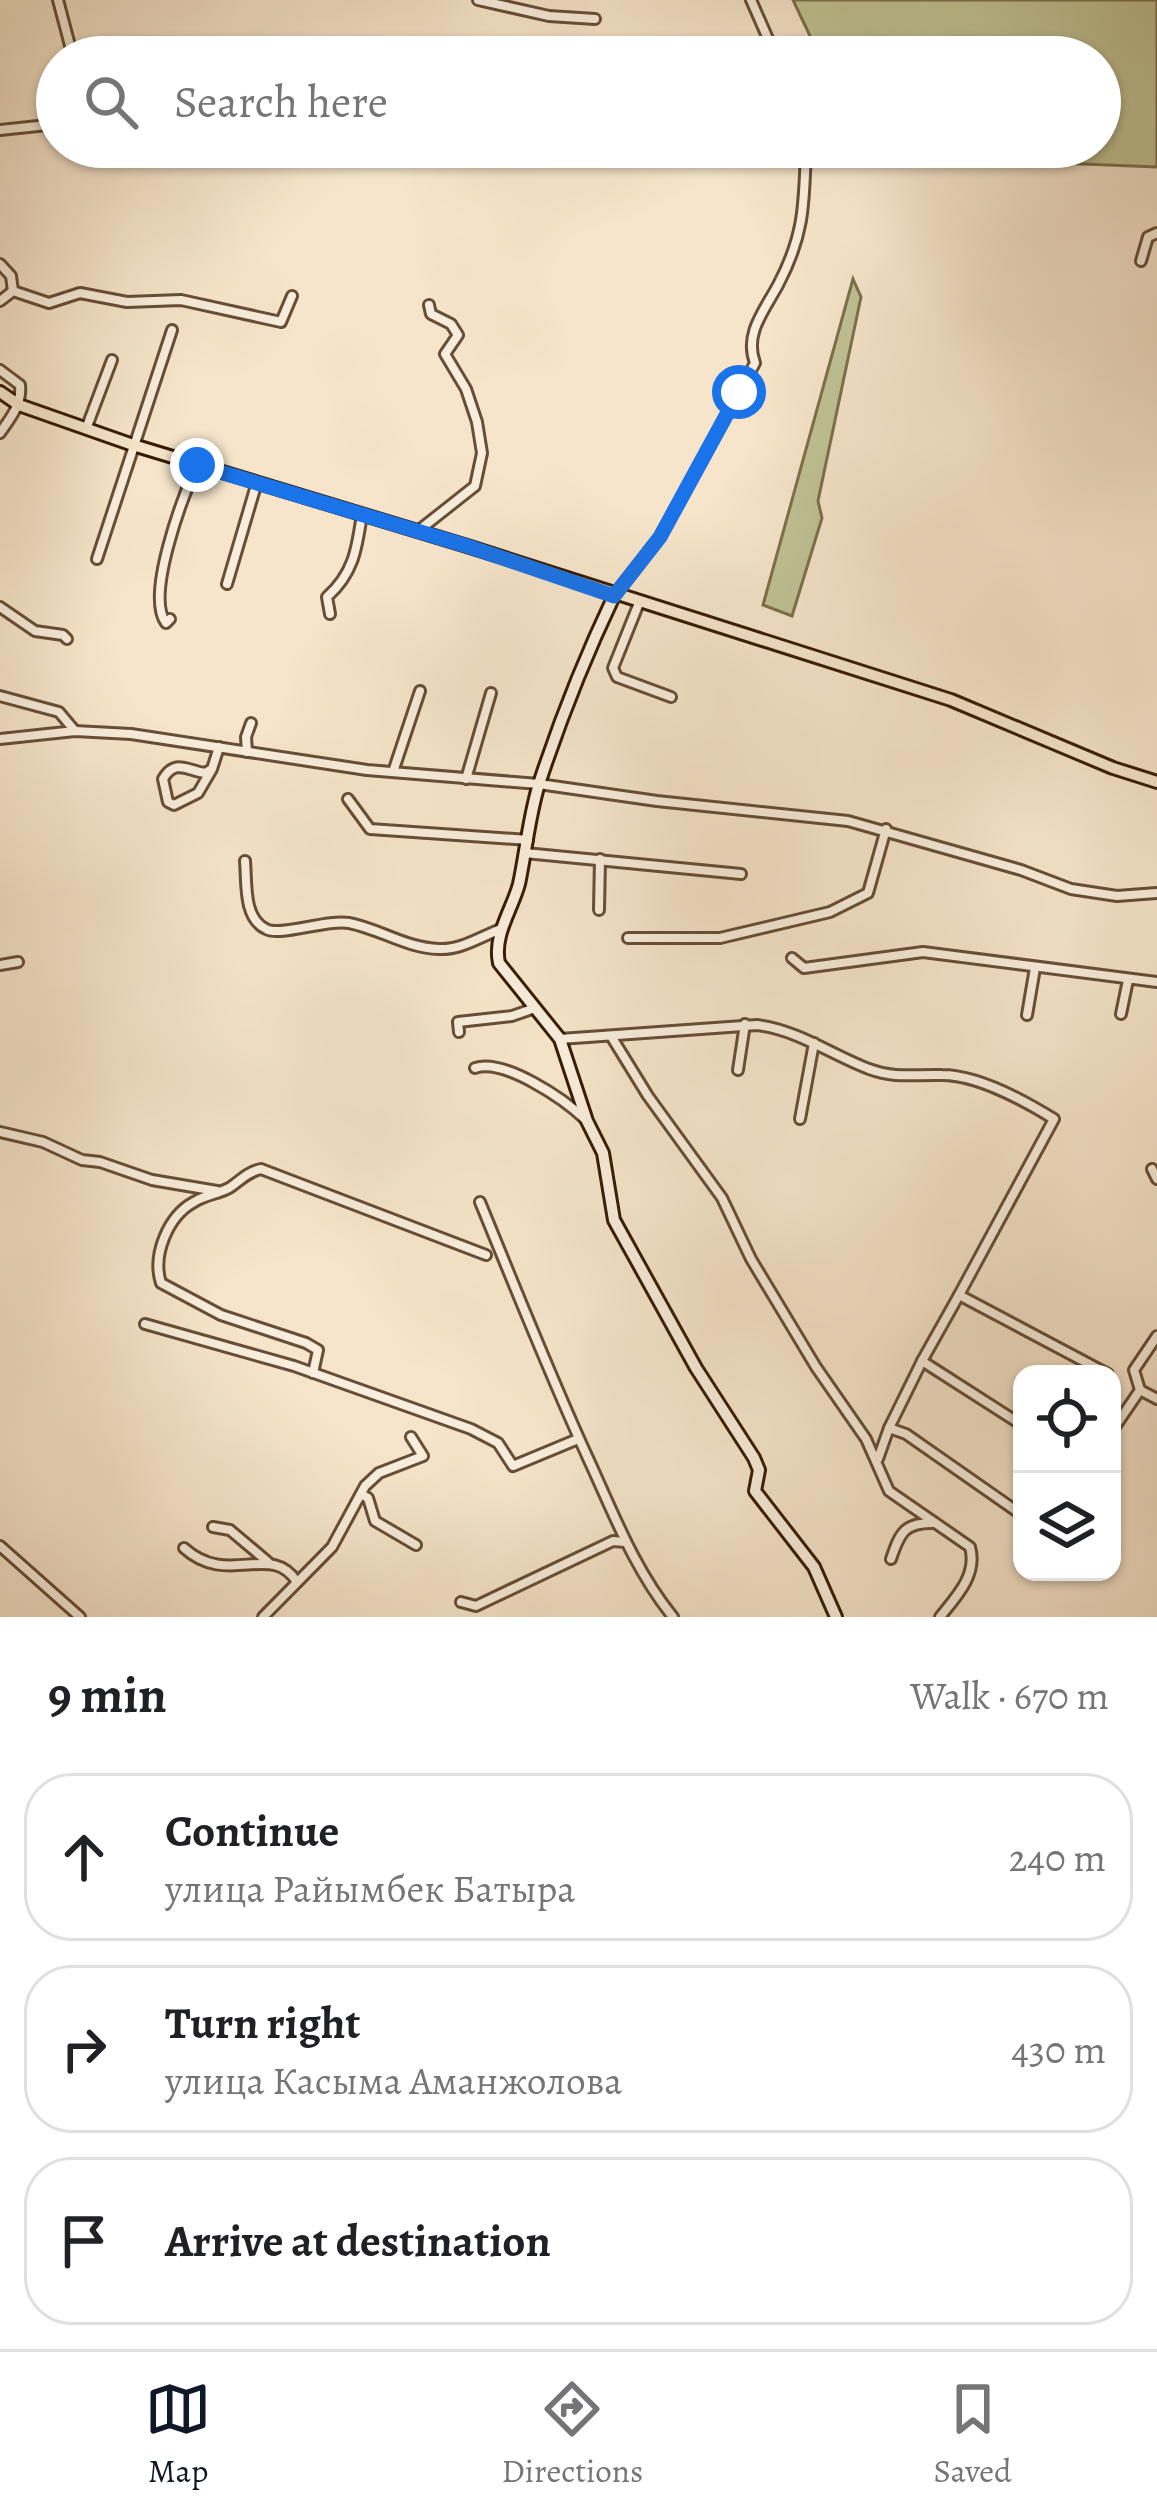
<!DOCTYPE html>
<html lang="en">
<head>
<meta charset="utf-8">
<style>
  body { margin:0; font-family:Alegreya,serif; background:#f6f6f6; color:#202124 }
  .controls { position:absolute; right:36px; bottom:36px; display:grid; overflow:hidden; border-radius:24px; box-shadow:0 3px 9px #0004 }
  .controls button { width:108px; height:108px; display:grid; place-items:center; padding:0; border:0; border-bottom:3px solid #e0e0e0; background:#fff; color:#202124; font:60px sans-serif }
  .stop { position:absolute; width:36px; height:36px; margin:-27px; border:9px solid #1a73e8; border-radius:50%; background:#fff }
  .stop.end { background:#1a73e8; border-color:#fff; box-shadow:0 3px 12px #0008 }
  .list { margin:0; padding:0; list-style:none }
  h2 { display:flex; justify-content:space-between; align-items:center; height:156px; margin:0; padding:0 48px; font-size:51px }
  h2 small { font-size:39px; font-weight:400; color:#757577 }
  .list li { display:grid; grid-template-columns:78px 1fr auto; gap:36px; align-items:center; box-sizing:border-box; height:168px; margin:0 24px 24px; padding:0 24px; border:3px solid #e0e0e0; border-radius:48px }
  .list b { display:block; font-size:45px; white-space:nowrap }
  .list p { margin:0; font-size:39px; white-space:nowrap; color:#757577 }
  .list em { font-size:39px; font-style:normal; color:#757577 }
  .icon { flex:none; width:66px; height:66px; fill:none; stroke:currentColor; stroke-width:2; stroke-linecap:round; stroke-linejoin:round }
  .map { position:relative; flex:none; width:1157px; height:1617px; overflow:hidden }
  .search { position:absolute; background:#fff; box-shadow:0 3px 9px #0004; left:36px; right:36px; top:36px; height:132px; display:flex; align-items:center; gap:30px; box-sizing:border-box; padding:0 42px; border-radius:66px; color:#757577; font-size:45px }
  .sheet { height:732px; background:#fff }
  nav { display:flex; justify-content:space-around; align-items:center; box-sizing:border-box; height:168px; border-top:3px solid #e0e0e0; background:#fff; font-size:33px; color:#757577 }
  nav a { display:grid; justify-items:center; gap:6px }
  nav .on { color:#111827 }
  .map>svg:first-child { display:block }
  .green { fill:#c0c395; stroke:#7c704c; stroke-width:3 }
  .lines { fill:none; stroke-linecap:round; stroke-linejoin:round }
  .street-casing { stroke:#674e36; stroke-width:14 }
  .secondary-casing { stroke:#371c04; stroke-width:16 }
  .primary-casing { stroke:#371c04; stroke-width:16 }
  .street { stroke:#f9eedd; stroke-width:8 }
  .secondary { stroke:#f9eedd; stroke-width:10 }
  .primary { stroke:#f6e5cb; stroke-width:10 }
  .route { stroke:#1a73e8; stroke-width:15 }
</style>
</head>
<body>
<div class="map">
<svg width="1157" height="1617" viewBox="0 0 1157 1617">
  <rect width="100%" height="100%" fill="#f6e5cb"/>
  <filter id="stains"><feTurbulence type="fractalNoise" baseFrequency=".00167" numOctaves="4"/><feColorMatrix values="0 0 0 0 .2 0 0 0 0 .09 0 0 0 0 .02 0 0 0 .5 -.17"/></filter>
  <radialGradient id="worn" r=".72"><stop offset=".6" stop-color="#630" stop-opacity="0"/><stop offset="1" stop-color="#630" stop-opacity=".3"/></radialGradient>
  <g class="green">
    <path d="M793,0h364v167l-123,-5 -113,-12 -6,-3h185v-90h-280z"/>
    <path d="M853,279l8,18 -43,204 4,17 -30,98 -29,-11z"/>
  </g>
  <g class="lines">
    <g class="street-casing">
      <g id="street">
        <path d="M58,0l15,57"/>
        <path d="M478,0l71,16 46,3"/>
        <path d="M751,0l25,57"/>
        <path d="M0,130l57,-6"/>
        <path d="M84,147v6"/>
        <path d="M1141,261l7,-24 9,-4"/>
        <path d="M0,264l11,12 2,15"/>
        <path d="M0,301l13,-10 36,12 31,-10 47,9 54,-2 100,22 11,-26"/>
        <path d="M0,370l20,15c2,20 -9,32 -20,48"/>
        <path d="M86,429l26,-69"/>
        <path d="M418,531l57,-45 7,-33 -5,-31 -11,-33 -21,-35 13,-19 -7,-11 -20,-10 -2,-9"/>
        <path d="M97,559l75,-229"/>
        <path d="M227,584l30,-102"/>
        <path d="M615,594l45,-57 95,-174c-11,-29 9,-52 23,-78 27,-51 26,-82 28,-138"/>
        <path d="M639,603l-26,65 4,9 54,20"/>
        <path d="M0,607l35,24 28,4 4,4"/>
        <path d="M330,614l-3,-17c27,-24 30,-49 35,-83"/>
        <path d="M170,619l-4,4c-21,-27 17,-127 31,-158"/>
        <path d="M0,696l59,16 16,19"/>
        <path d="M0,739l75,-8 56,3 236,36 172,14 118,17 191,20 173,49 50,19 46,7 40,-3"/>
        <path d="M247,752l-1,-15 5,-14"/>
        <path d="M212,769l-14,24 -24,12 -6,-3 -5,-23c12,-21 25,-8 42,-6l7,-4 7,-22"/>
        <path d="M393,772l27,-81"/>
        <path d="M466,779l25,-86"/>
        <path d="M348,799l22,30 158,11"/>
        <path d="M525,853l216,21"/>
        <path d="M245,861c2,22 -2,57 21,68 14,8 61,-10 83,-6 31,6 57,25 90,26 22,1 41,-12 62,-20"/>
        <path d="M599,910l1,-51"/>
        <path d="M628,938h92l110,-26 38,-19 18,-64"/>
        <path d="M792,958l12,10 119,-16 234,30"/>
        <path d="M0,965l18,-3"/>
        <path d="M1121,1014l7,-34"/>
        <path d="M1027,1015l8,-47"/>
        <path d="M459,1032l-1,-10 54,-6 20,-7"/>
        <path d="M611,1036l37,60 74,102 29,61 65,108 50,72 23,52 81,56c8,28 -14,50 -30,70"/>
        <path d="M560,1039l197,-14c41,5 75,30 112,44 27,10 46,5 73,6 35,0 83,26 112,44l-95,176 149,79"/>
        <path d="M475,1068c29,-10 89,31 111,52"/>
        <path d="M738,1070l7,-46"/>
        <path d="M800,1119l14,-76"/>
        <path d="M0,1132l43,10 39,18 18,2 52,18 65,11"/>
        <path d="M1152,1169l5,10"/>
        <path d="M480,1202c35,85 69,171 107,254 26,56 47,113 86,161"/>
        <path d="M959,1295l-37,66 100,64"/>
        <path d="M145,1324l149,42 177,63 27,14 15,23 65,-27"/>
        <path d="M922,1361l-33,67 17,6 116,81"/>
        <path d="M313,1373l5,-23 -12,-7 -85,-28 -60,-32c-9,-28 7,-67 33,-81 11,-7 24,-8 35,-14 11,-7 18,-16 32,-19l225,86"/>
        <path d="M1140,1390l17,9"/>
        <path d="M1112,1431l28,-41 -6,-20 23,-34"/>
        <path d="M878,1459l11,-31"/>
        <path d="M361,1494l7,4 7,23 41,24"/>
        <path d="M213,1527l17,3 38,32"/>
        <path d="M0,1546l80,71"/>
        <path d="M184,1548c44,40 87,-7 113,34"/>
        <path d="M891,1559c9,-27 14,-37 44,-36"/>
        <path d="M461,1602l15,4 137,-65 12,1"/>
        <path d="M263,1617l69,-70 33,-61 14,-13 44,-17 -12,-19"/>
      </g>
    </g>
    <g class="secondary-casing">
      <path id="secondary" d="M614,596c-29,61 -54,124 -75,188 -10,32 -13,67 -20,100 -7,26 -26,51 -20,79l61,76 27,82 16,32 11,67 82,148 58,90 5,12 -4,21 59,76 22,50"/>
    </g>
    <g class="primary-casing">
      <path id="primary" d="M0,392l19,13 114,40 334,101 484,154 162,68 44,14"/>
    </g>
    <use href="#street" class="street"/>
    <use href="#secondary" class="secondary"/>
    <use href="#primary" class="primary"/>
  </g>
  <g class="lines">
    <path class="route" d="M197,465l270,81 147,50 46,-59 79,-145"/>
  </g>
  <rect width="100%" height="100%" filter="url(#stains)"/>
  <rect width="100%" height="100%" fill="url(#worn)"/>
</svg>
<div class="controls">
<button><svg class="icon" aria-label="locate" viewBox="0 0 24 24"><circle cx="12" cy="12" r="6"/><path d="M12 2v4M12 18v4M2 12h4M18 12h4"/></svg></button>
<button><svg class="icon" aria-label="layers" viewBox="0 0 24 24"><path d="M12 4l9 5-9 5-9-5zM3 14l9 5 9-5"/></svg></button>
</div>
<div class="stop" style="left:739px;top:392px"></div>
<div class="stop end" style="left:197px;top:465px"></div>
<div class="search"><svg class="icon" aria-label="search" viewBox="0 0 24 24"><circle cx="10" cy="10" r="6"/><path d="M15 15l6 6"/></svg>Search here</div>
</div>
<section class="sheet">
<h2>9 min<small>Walk · 670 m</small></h2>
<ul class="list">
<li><svg class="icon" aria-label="ahead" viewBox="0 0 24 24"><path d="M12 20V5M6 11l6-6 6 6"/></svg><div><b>Continue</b><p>улица Райымбек Батыра</p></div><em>240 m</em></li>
<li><svg class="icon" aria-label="right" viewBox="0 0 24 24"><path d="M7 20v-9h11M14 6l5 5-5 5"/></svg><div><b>Turn right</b><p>улица Касыма Аманжолова</p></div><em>430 m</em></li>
<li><svg class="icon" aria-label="arrive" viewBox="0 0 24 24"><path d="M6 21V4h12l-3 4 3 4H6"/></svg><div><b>Arrive at destination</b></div></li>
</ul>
</section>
<nav>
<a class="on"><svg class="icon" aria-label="map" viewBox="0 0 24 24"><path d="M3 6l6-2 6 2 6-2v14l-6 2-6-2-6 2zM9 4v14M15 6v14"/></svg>Map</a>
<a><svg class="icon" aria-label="directions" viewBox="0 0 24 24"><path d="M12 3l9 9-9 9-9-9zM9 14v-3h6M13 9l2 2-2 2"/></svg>Directions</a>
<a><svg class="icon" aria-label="saved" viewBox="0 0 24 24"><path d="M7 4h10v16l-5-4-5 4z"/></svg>Saved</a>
</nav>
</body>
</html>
